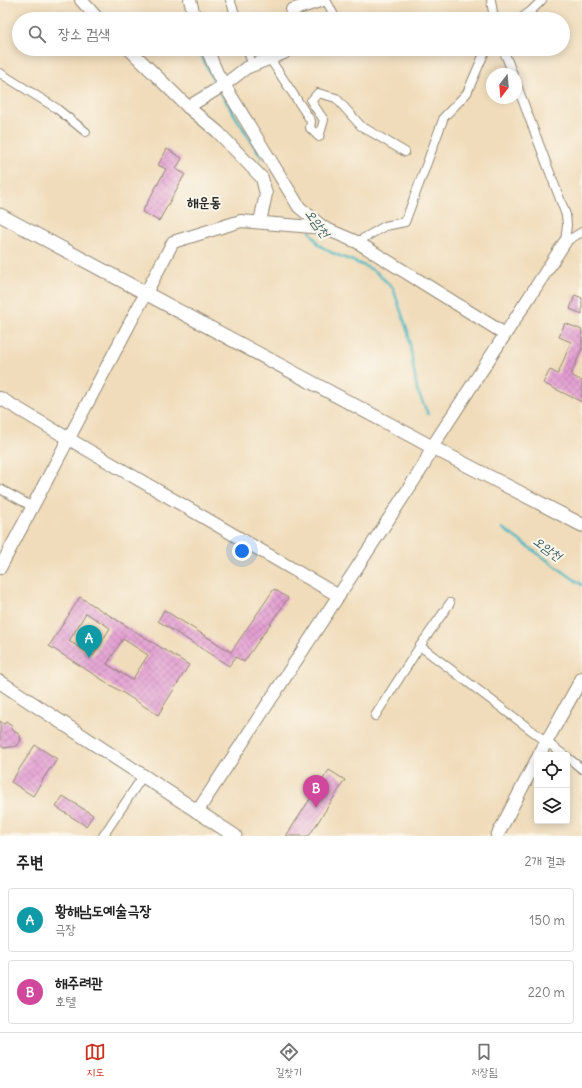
<!DOCTYPE html>
<html lang="ko">
<head>
<meta charset="utf-8">
<style>
  body { margin:0; font-family:Delius,"Poor Story",sans-serif; background:#f2f2f2; color:#222 }
  .controls { position:absolute; right:12px; bottom:12px; display:grid; overflow:hidden; border-radius:4px; box-shadow:0 2px 10px #0003 }
  .controls button { width:36px; height:36px; display:grid; place-items:center; padding:0; border:0; border-bottom:1px solid #e0e0e0; background:#fff; color:#222; font:20px sans-serif }
  .compass { position:absolute; left:486px; top:68px; width:36px; height:36px; border-radius:50%; background:#fff; box-shadow:0 2px 10px #0003; rotate:196deg }
  .you { position:absolute; left:242px; top:551px; width:14px; height:14px; margin:-10px; border:3px solid #fff; border-radius:50%; background:#1a73e8; box-shadow:0 0 0 6px #1a73e833 }
  .badge { display:grid; place-items:center; width:26px; height:26px; border-radius:50%; background:#c8321e; color:#fff; font-size:13px; font-weight:700 }
  .pin { position:absolute; translate:-50% -33px; filter:drop-shadow(0 1px 2px #0008) }
  .pin::after { content:''; position:absolute; top:21px; width:14px; height:12px; background:inherit; clip-path:polygon(0 0,100% 0,50% 100%) }
  .list { margin:0; padding:0; list-style:none }
  h2 { display:flex; justify-content:space-between; align-items:center; height:52px; margin:0; padding:0 16px; font-size:17px }
  h2 small { font-size:13px; font-weight:400; color:#767676 }
  .list li { display:grid; grid-template-columns:26px 1fr auto; gap:12px; align-items:center; box-sizing:border-box; height:64px; margin:0 8px 8px; padding:0 8px; border:1px solid #e0e0e0; border-radius:4px }
  .list b { display:block; font-size:15px; white-space:nowrap }
  .list p { margin:0; font-size:13px; white-space:nowrap; color:#767676 }
  .list em { font-size:13px; font-style:normal; color:#767676 }
  .icon { flex:none; width:22px; height:22px; fill:none; stroke:currentColor; stroke-width:2; stroke-linecap:round; stroke-linejoin:round }
  .map { position:relative; flex:none; width:582px; height:836px; overflow:hidden }
  .search { position:absolute; background:#fff; box-shadow:0 2px 10px #0003; left:12px; right:12px; top:12px; height:44px; display:flex; align-items:center; gap:10px; box-sizing:border-box; padding:0 14px; border-radius:22px; color:#767676; font-size:15px }
  .sheet { height:196px; background:#fff }
  nav { display:flex; justify-content:space-around; align-items:center; box-sizing:border-box; height:56px; border-top:1px solid #e0e0e0; background:#fff; font-size:11px; color:#767676 }
  nav a { display:grid; justify-items:center; gap:2px }
  nav .on { color:#c8321e }
  .map>svg:first-child { display:block }
  .lines { fill:none; stroke-linecap:round; stroke-linejoin:round }
  .stream { stroke:#49b7c2; stroke-width:2.5 }
  .building { fill:url(#building-cross-hatch); fill-rule:evenodd }
  .street-casing { stroke:#8e8472; stroke-width:10 }
  .secondary-casing { stroke:#8e8472; stroke-width:14 }
  .primary-casing { stroke:#8e8472; stroke-width:15 }
  .street { stroke:#fff; stroke-width:8 }
  .secondary { stroke:#fff; stroke-width:12 }
  .primary { stroke:#fff; stroke-width:13 }
  .labels { text-anchor:middle; stroke-width:4; stroke-linejoin:round; paint-order:stroke }
  .water-label { font-size:13px; font-style:italic; fill:#365c60; stroke:#fbf7ec }
  .quarter-label { font-size:14px; font-weight:bold; fill:#2b2b2b; stroke:#fbf7ec }
</style>
</head>
<body>
<div class="map">
<svg width="582" height="836" viewBox="0 0 582 836">
  <defs>
    <pattern id="building-cross-hatch" width="8" height="8" patternUnits="userSpaceOnUse"><rect width="8" height="8" fill="#e39dd2"/><path d="M0 0l8 8M0 8l8-8" fill="none" stroke="#b880ab"/></pattern>
  </defs>
  <rect width="100%" height="100%" fill="#fbf7ec"/>
  <filter id="ink" filterUnits="userSpaceOnUse"><feTurbulence type="fractalNoise" baseFrequency=".025" numOctaves="2"/><feDisplacementMap in="SourceGraphic" scale="8" xChannelSelector="R" yChannelSelector="G"/><feConvolveMatrix kernelMatrix="1 2 1 2 8 2 1 2 1" color-interpolation-filters="sRGB"/></filter>
  <filter id="wash" filterUnits="userSpaceOnUse"><feTurbulence type="fractalNoise" baseFrequency=".012" numOctaves="4" result="noise"/><feDisplacementMap in="SourceGraphic" scale="16" xChannelSelector="R" yChannelSelector="G"/><feGaussianBlur stdDeviation="0.9" result="paint"/><feColorMatrix in="noise" values="0 0 0 0 0 0 0 0 0 0 0 0 0 0 0 0 0 1.4 0 .05"/><feComposite in="paint" operator="in"/></filter>
  <g filter="url(#wash)">
    <rect width="100%" height="100%" fill="#f0dcba"/>
    <g class="lines">
      <g class="stream">
        <path d="M198,49l18,37"/>
        <path d="M220,92l42,66"/>
        <path d="M310,231l9,14 11,7 35,14 11,6 17,16 15,44 9,58 11,24"/>
        <path d="M502,528l80,57"/>
      </g>
    </g>
    <g id="blocks">
      <g class="building">
        <path d="M167,149l15,9 -6,11 9,5 -26,47 -17,-9 24,-43 -8,-4z"/>
        <path d="M575,295l7,3v16l-12,-5z"/>
        <path d="M565,323l17,7v18l-11,27 11,6v21l-39,-19 7,-13 8,4 13,-32 -12,-5z"/>
        <path d="M274,589l14,9 -44,64 -8,-5 -7,9 -71,-45 6,-11 67,42z"/>
        <path d="M80,597l109,68 -31,50 -109,-69zM86,613l24,15 -17,28 -24,-15zM123,639l25,16 -16,25 -25,-16z"/>
        <path d="M0,721l4,3 2,-2 7,5 -2,2 9,6 1,5 -4,6 -13,2 -4,-3z"/>
        <path d="M35,745l22,14 -6,10 -1,-1 -17,28 -22,-14z"/>
        <path d="M329,770l16,10 -36,56h-23z"/>
        <path d="M63,796l30,19 -7,11 -30,-19z"/>
      </g>
    </g>
  </g>
  <g filter="url(#ink)">
    <use href="#blocks" fill-opacity="0" stroke="#8e8472" stroke-width="1"/>
    <g class="lines">
      <g class="street-casing">
        <g id="street">
          <path d="M230,0l7,19"/>
          <path d="M326,0l10,19"/>
          <path d="M491,0l3,19"/>
          <path d="M520,19l11,-8 11,-11"/>
          <path d="M247,49l6,17"/>
          <path d="M503,49l10,25"/>
          <path d="M270,59l41,62 -1,7 9,9 5,-17 -13,-19 7,-8 18,5 25,28 44,26"/>
          <path d="M0,73l56,35 30,24"/>
          <path d="M516,83l50,132 1,10 -2,17"/>
          <path d="M357,242l28,-16 20,-4 39,-105 23,-24 19,-44"/>
          <path d="M565,242l17,-10"/>
          <path d="M0,489l33,18"/>
          <path d="M420,646l144,109"/>
          <path d="M375,716l45,-70 30,-43"/>
          <path d="M567,757l15,12"/>
          <path d="M103,836l40,-60"/>
        </g>
      </g>
      <g class="secondary-casing">
        <g id="secondary">
          <path d="M81,0l17,19"/>
          <path d="M190,0l5,19"/>
          <path d="M291,19l1,-9 31,-10"/>
          <path d="M129,49l59,58 30,25 44,46 4,16 -6,28"/>
          <path d="M207,49l10,24 82,134 25,21"/>
          <path d="M188,107l36,-22 22,-17 38,-15 2,-4"/>
          <path d="M0,398l69,41 270,157"/>
          <path d="M0,568l173,-326 68,-21 83,7 33,14 148,92"/>
          <path d="M539,755l43,-77"/>
          <path d="M197,812l227,-347 8,-18 133,-205"/>
          <path d="M497,836l40,-77"/>
        </g>
      </g>
      <g class="primary-casing">
        <g id="primary">
          <path d="M0,215l432,232 150,78"/>
          <path d="M0,682l235,154"/>
        </g>
      </g>
      <use href="#street" class="street"/>
      <use href="#secondary" class="secondary"/>
      <use href="#primary" class="primary"/>
    </g>
  </g>
  <g class="labels">
    <g class="water-label">
      <text transform="translate(318 223) rotate(54)" y="5">오암천</text>
      <text transform="translate(548 548) rotate(36)" y="5">오암천</text>
    </g>
    <g class="quarter-label">
      <text x="204" y="207">해운동</text>
    </g>
  </g>
</svg>
<div class="controls">
<button><svg class="icon" aria-label="locate" viewBox="0 0 24 24"><circle cx="12" cy="12" r="6"/><path d="M12 2v4M12 18v4M2 12h4M18 12h4"/></svg></button>
<button><svg class="icon" aria-label="layers" viewBox="0 0 24 24"><path d="M12 4l9 5-9 5-9-5zM3 14l9 5 9-5"/></svg></button>
</div>
<svg class="compass" viewBox="-18 -18 36 36"><path d="M0-13l5 13h-10z" fill="#e53935"/><path d="M0 13l5-13h-10z" fill="#767676"/></svg>
<div class="you"></div>
<div class="pin badge" style="left:89px;top:658px;background:#0f9aa8">A</div>
<div class="pin badge" style="left:316px;top:808px;background:#d1479c">B</div>
<div class="search"><svg class="icon" aria-label="search" viewBox="0 0 24 24"><circle cx="10" cy="10" r="6"/><path d="M15 15l6 6"/></svg>장소 검색</div>
</div>
<section class="sheet">
<h2>주변<small>2개 결과</small></h2>
<ul class="list">
<li><span class="badge" style="background:#0f9aa8">A</span><div><b>황해남도예술극장</b><p>극장</p></div><em>150 m</em></li>
<li><span class="badge" style="background:#d1479c">B</span><div><b>해주려관</b><p>호텔</p></div><em>220 m</em></li>
</ul>
</section>
<nav>
<a class="on"><svg class="icon" aria-label="map" viewBox="0 0 24 24"><path d="M3 6l6-2 6 2 6-2v14l-6 2-6-2-6 2zM9 4v14M15 6v14"/></svg>지도</a>
<a><svg class="icon" aria-label="directions" viewBox="0 0 24 24"><path d="M12 3l9 9-9 9-9-9zM9 14v-3h6M13 9l2 2-2 2"/></svg>길찾기</a>
<a><svg class="icon" aria-label="saved" viewBox="0 0 24 24"><path d="M7 4h10v16l-5-4-5 4z"/></svg>저장됨</a>
</nav>
</body>
</html>
